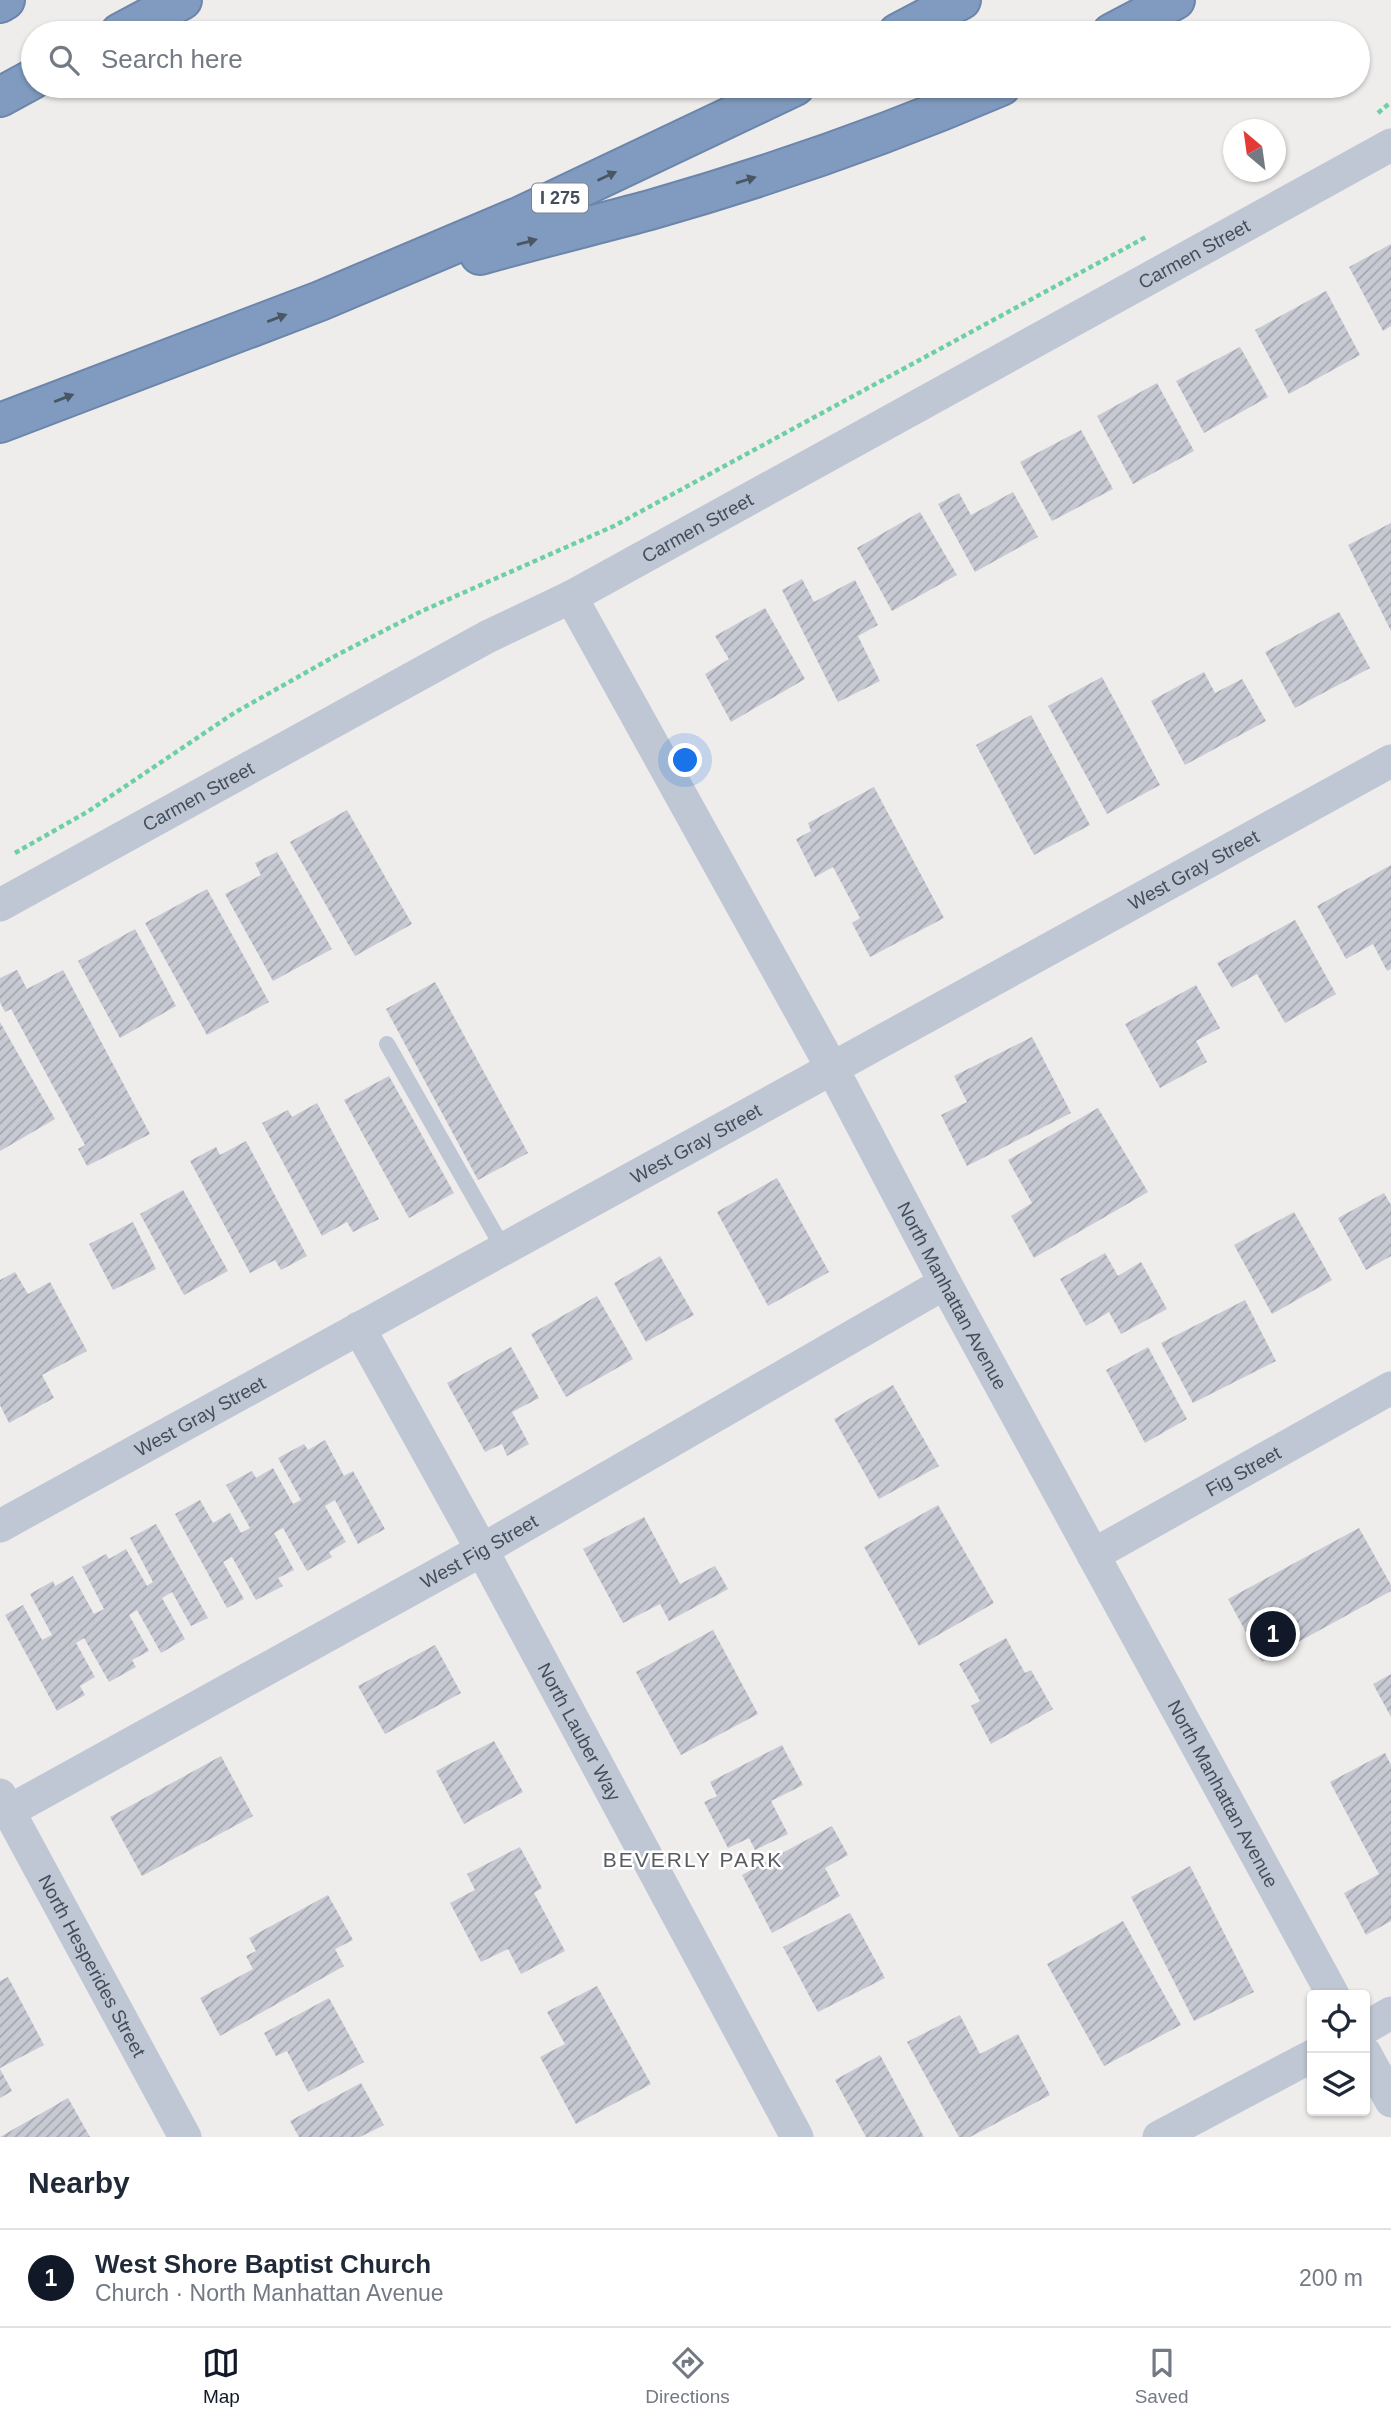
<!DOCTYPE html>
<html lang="en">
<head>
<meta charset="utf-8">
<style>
  body { margin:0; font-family:Helvetica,sans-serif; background:#f2f2f3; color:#1f2937 }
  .controls { position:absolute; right:21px; bottom:21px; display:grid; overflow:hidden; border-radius:7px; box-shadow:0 2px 5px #0004 }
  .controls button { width:63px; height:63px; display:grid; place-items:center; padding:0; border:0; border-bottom:2px solid #e0e1e3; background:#fff; color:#1f2937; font:35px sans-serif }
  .compass { position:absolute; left:1223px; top:119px; width:63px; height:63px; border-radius:50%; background:#fff; box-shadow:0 2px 5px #0004; rotate:331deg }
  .you { position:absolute; left:686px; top:761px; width:24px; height:24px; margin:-18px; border:5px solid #fff; border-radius:50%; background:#1a73e8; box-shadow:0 0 0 10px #1a73e833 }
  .badge { display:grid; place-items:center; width:46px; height:46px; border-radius:50%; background:#111827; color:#fff; font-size:23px; font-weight:700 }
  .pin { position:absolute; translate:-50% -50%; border:4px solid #fff; box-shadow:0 2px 7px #0006 }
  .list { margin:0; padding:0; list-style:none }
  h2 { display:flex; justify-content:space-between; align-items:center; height:91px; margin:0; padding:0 28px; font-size:30px }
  h2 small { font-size:23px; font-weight:400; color:#747a83 }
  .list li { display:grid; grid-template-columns:46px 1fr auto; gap:21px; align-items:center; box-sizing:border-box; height:98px; padding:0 28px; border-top:2px solid #e0e1e3 }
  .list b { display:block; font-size:26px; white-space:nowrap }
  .list p { margin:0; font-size:23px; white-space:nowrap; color:#747a83 }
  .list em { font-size:23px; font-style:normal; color:#747a83 }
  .icon { flex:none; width:38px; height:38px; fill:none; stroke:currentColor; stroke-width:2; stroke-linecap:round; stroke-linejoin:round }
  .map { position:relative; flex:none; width:1391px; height:2137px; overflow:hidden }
  .search { position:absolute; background:#fff; box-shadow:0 2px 5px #0004; left:21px; right:21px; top:21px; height:77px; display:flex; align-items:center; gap:18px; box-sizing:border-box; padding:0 24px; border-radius:38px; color:#747a83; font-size:26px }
  .sheet { height:189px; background:#fff }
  nav { display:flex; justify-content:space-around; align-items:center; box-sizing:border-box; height:98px; border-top:2px solid #e0e1e3; background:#fff; font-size:19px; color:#747a83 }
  nav a { display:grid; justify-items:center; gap:4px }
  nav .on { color:#111827 }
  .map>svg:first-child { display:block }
  .building { fill:url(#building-hatch) }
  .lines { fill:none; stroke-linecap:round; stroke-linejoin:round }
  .highway-casing { stroke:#6b86aa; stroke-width:42 }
  .path { stroke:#6dd0a5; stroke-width:4.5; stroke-dasharray:5 3.5; stroke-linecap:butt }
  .lane { stroke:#bec7d3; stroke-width:16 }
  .street { stroke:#bec7d3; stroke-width:33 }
  .highway { stroke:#809bbf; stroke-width:38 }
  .oneway { fill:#495664 }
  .labels { text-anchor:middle; stroke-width:5; stroke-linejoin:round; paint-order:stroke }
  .shield { fill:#fff; stroke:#7b838c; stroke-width:2 }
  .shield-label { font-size:18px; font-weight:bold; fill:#434e5a }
  .street-label { font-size:19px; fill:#434e5a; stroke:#fff }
  .neighbourhood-label { font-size:21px; letter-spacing:2px; fill:#585c61; stroke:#fff }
</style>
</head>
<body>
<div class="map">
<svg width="1391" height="2137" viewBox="0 0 1391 2137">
  <defs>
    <pattern id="building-hatch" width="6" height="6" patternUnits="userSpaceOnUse" patternTransform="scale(1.75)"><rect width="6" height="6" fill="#c7cad3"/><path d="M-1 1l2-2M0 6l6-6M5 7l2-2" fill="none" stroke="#a3a6ae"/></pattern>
  </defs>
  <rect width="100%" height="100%" fill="#efecec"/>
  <g class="building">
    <path d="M1391,244v82l-8,5 -34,-64z"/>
    <path d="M1326,291l34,64 -71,39 -34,-64z"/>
    <path d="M1240,347l28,50 -64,36 -28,-52z"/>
    <path d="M1157,383l37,68 -61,33 -36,-68z"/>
    <path d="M1081,430l32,59 -61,32 -32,-59z"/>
    <path d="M1013,492l25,45 -63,35 -37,-68 21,-11 12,22z"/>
    <path d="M920,512l37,63 -65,36 -35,-63z"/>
    <path d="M1391,523v108l-43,-86z"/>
    <path d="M802,579l12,23 41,-22 23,45 -20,11 22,45 -42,21 -56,-112z"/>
    <path d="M765,608l40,71 -74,43 -26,-48 24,-15 -14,-23z"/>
    <path d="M1339,612l31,56 -75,40 -30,-56z"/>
    <path d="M1204,672l11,21 27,-14 24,42 -81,44 -34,-64z"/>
    <path d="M1102,677l58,108 -53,29 -59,-108z"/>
    <path d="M1031,715l59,110 -56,30 -58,-110z"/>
    <path d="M874,787l70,131 -74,39 -18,-34 8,-5 -27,-51 -18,10 -19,-38 15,-8 -3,-8z"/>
    <path d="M347,810l65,114 -57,32 -65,-114z"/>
    <path d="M277,852l55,97 -59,32 -48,-87 36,-19 -6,-12z"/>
    <path d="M1391,865v104l-4,2 -14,-27 -27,15 -29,-53z"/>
    <path d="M207,889l62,113 -62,33 -62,-112z"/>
    <path d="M1295,920l41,74 -51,29 -28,-49 -25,14 -15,-25z"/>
    <path d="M135,929l41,77 -56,32 -42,-77z"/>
    <path d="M17,970l10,19 36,-19 87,164 -63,32 -9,-17 7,-4 -74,-136 -6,3 -5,-10v-24z"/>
    <path d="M435,982l93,171 -50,27 -92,-171z"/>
    <path d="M1196,985l24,43 -24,13 11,21 -47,26 -35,-64z"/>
    <path d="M0,1022l55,97 -55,32z"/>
    <path d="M1032,1037l39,76 -104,53 -26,-51 26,-13 -13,-26z"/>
    <path d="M389,1076l65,117 -45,25 -65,-118z"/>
    <path d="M317,1103l62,116 -26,13 -6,-10 -25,14 -60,-113 26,-13 4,7z"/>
    <path d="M1098,1108l50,84 -114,66 -23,-42 21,-13 -24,-43z"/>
    <path d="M246,1141l61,115 -26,14 -6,-10 -25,13 -60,-112 26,-14 4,8z"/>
    <path d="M777,1178l52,94 -61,34 -51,-94z"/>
    <path d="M183,1190l45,81 -44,24 -44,-81z"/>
    <path d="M1384,1193l7,12v51l-25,14 -28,-52z"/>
    <path d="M1294,1212l38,68 -60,34 -38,-69z"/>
    <path d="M133,1222l23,47 -43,21 -24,-46z"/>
    <path d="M1105,1253l13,23 23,-14 26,47 -46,25 -12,-22 -23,14 -26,-47z"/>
    <path d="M660,1256l34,59 -48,27 -32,-59z"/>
    <path d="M15,1272l13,22 22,-12 37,69 -45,24 12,23 -45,25 -9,-18v-125z"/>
    <path d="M597,1296l36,63 -67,38 -35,-63z"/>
    <path d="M1245,1300l31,61 -83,42 -32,-60z"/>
    <path d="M511,1347l28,51 -27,14 17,32 -22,12 -5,-12 -17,8 -38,-69z"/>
    <path d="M1148,1347l39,72 -42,24 -39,-73z"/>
    <path d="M893,1385l46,81 -60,33 -45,-80z"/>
    <path d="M325,1440l19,36 9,-5 32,58 -27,15 -23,-44 -10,6 21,36 -17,10 3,5 -25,14 -24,-43 -9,5 20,37 -16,8 5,8 -27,14 -24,-43 -9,5 21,37 -17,9 -52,-94 25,-14 13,23 17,-10 11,20 9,-5 -24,-43 26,-14 4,7 17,-10 20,36 8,-4 -23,-42 26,-14 4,6z"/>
    <path d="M938,1505l56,98 -75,43 -55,-99z"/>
    <path d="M644,1517l36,67 35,-18 13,23 -59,32 -9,-17 -37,19 -40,-74z"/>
    <path d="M156,1524l52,94 -17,8 -19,-34 -10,6 23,41 -24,14 -24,-43 -8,5 20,36 -17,9 4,7 -27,15 -25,-44 -8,5 19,34 -15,9 5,9 -28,16 -52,-96 18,-10 19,35 10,-5 -22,-41 23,-13 2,5 18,-10 21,38 10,-5 -22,-42 24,-13 3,5 17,-10 21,37 6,-4 -23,-44z"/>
    <path d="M1359,1528l32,57v6l-129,71 -34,-63z"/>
    <path d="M713,1630l45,84 -77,41 -45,-83z"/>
    <path d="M1006,1638l19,35 6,-3 22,39 -62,35 -20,-38 9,-5 -21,-37z"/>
    <path d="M435,1645l26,48 -76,41 -27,-48z"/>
    <path d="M1391,1674v43l-18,-33z"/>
    <path d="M494,1741l29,51 -59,32 -28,-53z"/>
    <path d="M782,1745l21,40 -32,16 17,33 -33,16 -6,-12 -21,10 -24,-46 13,-6 -7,-14z"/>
    <path d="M1385,1753l6,12v156l-25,14 -22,-42 35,-19 -49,-92z"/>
    <path d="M221,1756l32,60 -111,60 -32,-59z"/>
    <path d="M832,1826l16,29 -23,13 15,28 -68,37 -30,-58z"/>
    <path d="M520,1847l22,41 -8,5 31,58 -44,23 -13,-25 -27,13 -31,-59 25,-13 -8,-16z"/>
    <path d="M1190,1866l64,126 -60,29 -63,-124z"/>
    <path d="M328,1895l25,45 -18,9 9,17 -124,70 -20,-38 53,-29 -7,-13 10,-5 -7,-13z"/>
    <path d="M850,1913l35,65 -67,34 -35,-65z"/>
    <path d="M1123,1921l58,104 -77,41 -57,-102z"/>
    <path d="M8,1977l36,68 -44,23v-87z"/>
    <path d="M597,1986l54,98 -75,40 -36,-67 25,-13 -18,-32z"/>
    <path d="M329,1998l35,64 -56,30 -21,-41 -11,5 -12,-23z"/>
    <path d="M960,2015l20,39 38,-20 32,61 -80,42h-11l-52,-95z"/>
    <path d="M880,2055l44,82h-58l-31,-57z"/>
    <path d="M0,2069l12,22 -12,7z"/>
    <path d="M361,2083l23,42 -24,12h-61l-9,-16z"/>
    <path d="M68,2098l22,39h-90z"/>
  </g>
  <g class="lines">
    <g class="highway-casing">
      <g id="highway">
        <path d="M0,3l5,-3"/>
        <path d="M120,33l62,-33"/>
        <path d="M898,33l63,-33"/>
        <path d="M1112,33l63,-33"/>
        <path d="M0,97l33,-18"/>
        <path d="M480,255c57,-16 114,-30 170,-45 119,-34 237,-75 351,-124"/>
        <path d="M0,423l320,-122 201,-85 274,-130"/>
      </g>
    </g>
    <g class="path">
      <path d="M1378,113l13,-11"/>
      <path d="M15,853l72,-41 147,-99 103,-58 85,-44 192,-85 532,-289"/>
    </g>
    <path class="lane" d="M387,1044l116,204"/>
    <g class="street">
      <path id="s1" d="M571,597l261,471 113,215 388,712"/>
      <path id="s2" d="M0,905l487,-268 84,-40 820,-452"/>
      <path id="s3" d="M359,1328l123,222 315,587"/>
      <path id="s4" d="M0,1526l1391,-765"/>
      <path id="s5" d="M1093,1555l298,-167"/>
      <path id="s6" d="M0,1795l185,342"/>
      <path id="s7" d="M9,1811l473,-261 463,-267"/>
      <path d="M1365,2028l26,-15"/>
      <path d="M1365,2053l26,48"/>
      <path d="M1159,2137l153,-81"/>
    </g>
    <use href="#highway" class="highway"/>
  </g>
  <defs><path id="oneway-solid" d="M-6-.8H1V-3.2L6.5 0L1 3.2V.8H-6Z" transform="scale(1.75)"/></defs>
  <g class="oneway">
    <use href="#oneway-solid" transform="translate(607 176) rotate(-25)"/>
    <use href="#oneway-solid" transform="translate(746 180) rotate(-17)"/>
    <use href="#oneway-solid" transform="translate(527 242) rotate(-15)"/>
    <use href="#oneway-solid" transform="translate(277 318) rotate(-21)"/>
    <use href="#oneway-solid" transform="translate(64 398) rotate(-21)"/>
  </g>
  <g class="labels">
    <rect class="shield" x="532" y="183.5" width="56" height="29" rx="5"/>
    <g class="shield-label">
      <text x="560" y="204">I 275</text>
    </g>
    <g class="street-label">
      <text dy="7" stroke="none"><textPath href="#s2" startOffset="1360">Carmen Street</textPath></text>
      <text dy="7" stroke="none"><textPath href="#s2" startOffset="793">Carmen Street</textPath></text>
      <text dy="7" stroke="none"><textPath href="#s2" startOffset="226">Carmen Street</textPath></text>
      <text dy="7" stroke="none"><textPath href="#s4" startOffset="1362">West Gray Street</textPath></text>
      <text dy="7" stroke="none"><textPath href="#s4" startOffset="794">West Gray Street</textPath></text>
      <text dy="7" stroke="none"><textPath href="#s1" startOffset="796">North Manhattan Avenue</textPath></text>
      <text dy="7" stroke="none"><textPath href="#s4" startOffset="228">West Gray Street</textPath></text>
      <text dy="7" stroke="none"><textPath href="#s5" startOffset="172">Fig Street</textPath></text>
      <text dy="7" stroke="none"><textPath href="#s7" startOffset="537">West Fig Street</textPath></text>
      <text dy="7" stroke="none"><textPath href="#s3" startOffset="460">North Lauber Way</textPath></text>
      <text dy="7" stroke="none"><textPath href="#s1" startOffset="1363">North Manhattan Avenue</textPath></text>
      <text dy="7" stroke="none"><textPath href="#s6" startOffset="194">North Hesperides Street</textPath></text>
    </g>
    <g class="neighbourhood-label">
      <text x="693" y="1867">BEVERLY PARK</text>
    </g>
  </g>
</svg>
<div class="controls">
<button><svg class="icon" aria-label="locate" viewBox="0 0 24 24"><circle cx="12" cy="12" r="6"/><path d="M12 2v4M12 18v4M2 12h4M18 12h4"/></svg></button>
<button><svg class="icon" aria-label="layers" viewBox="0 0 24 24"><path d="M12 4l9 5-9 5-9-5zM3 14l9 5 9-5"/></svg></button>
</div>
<svg class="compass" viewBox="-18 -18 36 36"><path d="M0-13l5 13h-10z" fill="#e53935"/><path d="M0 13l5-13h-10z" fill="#747a83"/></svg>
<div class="you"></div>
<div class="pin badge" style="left:1273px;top:1634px">1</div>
<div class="search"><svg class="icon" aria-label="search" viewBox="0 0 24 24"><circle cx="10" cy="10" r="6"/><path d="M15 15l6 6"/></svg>Search here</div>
</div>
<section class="sheet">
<h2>Nearby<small></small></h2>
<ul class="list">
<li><span class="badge">1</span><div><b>West Shore Baptist Church</b><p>Church · North Manhattan Avenue</p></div><em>200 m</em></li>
</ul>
</section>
<nav>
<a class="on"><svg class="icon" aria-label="map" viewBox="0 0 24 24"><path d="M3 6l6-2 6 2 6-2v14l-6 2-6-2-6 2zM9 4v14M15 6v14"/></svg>Map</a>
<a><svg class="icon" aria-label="directions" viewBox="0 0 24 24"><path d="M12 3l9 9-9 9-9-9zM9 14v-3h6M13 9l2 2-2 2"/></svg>Directions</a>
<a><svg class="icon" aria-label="saved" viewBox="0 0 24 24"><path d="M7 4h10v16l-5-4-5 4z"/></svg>Saved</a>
</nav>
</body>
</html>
